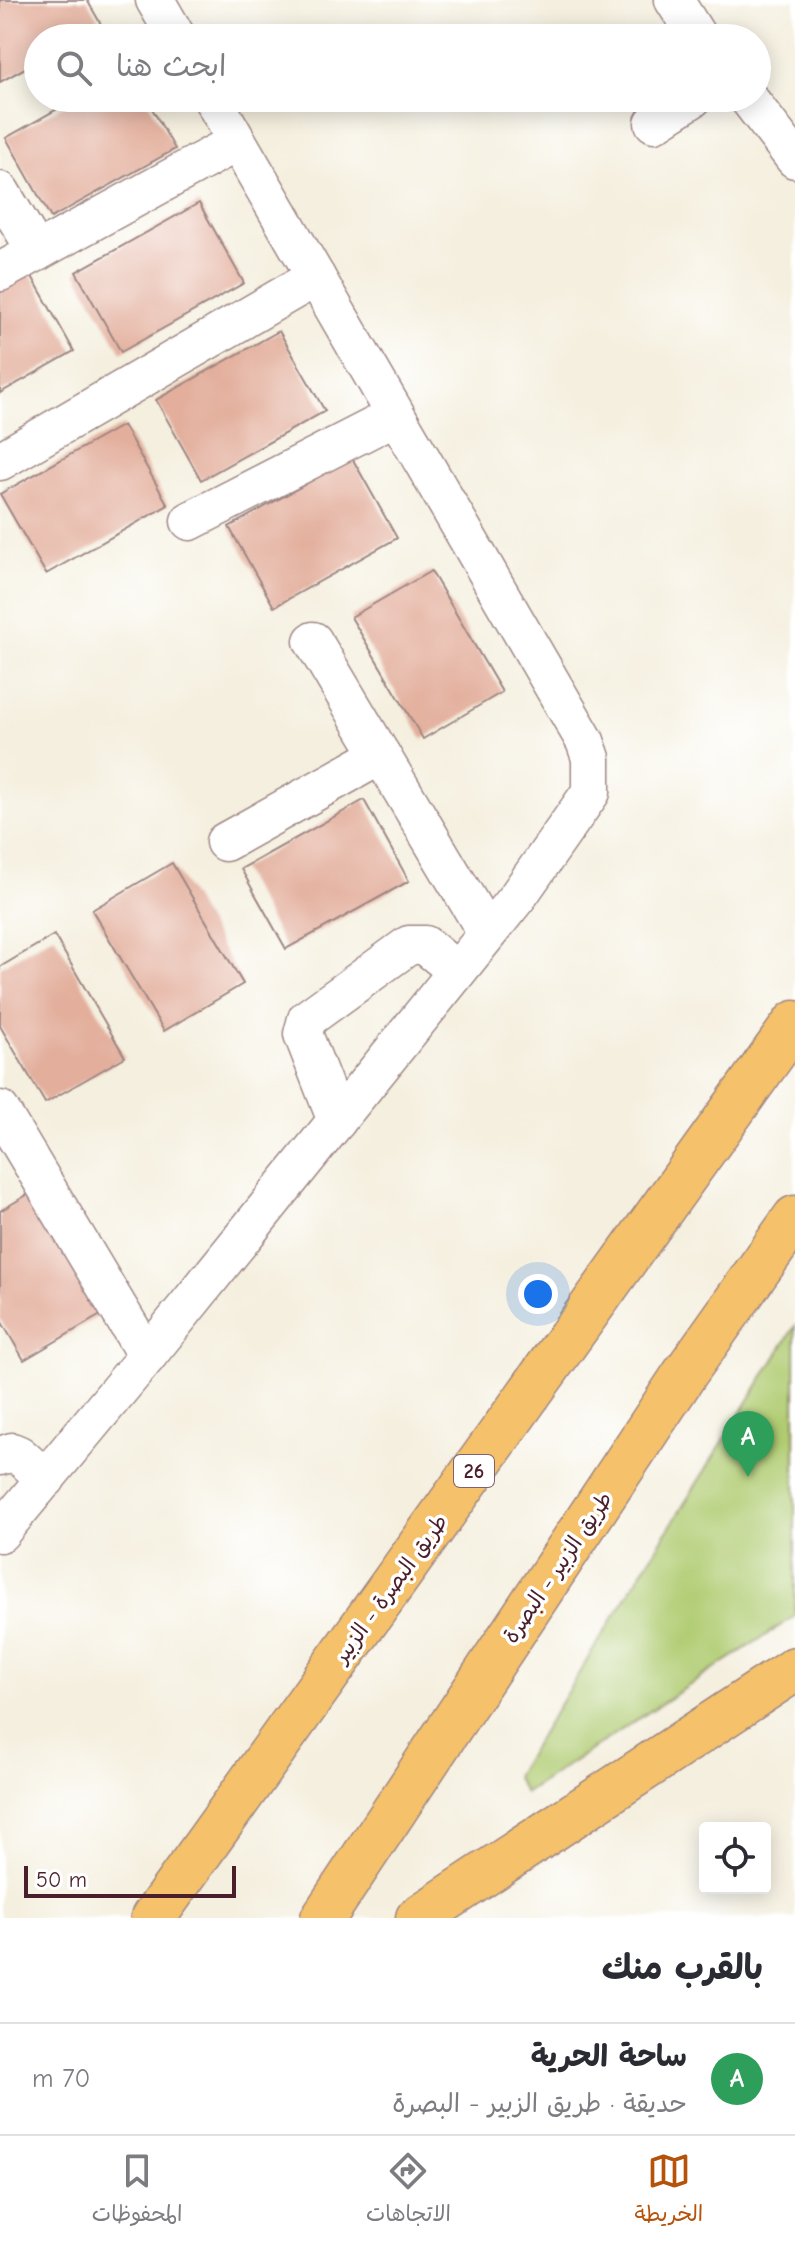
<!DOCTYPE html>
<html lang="ar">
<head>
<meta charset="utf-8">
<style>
  body { margin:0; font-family:"Comic Neue","Playpen Sans Arabic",sans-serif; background:#f7f7f7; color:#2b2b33; direction:rtl }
  .controls { position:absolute; right:24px; bottom:24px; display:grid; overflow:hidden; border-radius:8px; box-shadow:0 4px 20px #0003 }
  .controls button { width:72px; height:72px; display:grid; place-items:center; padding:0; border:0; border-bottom:2px solid #e1e1e2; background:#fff; color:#2b2b33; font:40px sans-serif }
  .scale { position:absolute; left:24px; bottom:20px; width:212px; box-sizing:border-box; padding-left:8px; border:4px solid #4a1f2b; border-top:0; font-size:22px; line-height:28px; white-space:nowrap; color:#4a1f2b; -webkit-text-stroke:6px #fff; paint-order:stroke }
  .you { position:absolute; left:538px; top:1294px; width:28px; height:28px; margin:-20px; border:6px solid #fff; border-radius:50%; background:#1a73e8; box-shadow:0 0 0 12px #1a73e833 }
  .badge { display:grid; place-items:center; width:52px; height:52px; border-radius:50%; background:#b45309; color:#fff; font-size:26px; font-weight:700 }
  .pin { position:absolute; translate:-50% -66px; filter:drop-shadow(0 2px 4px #0008) }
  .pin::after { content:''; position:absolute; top:42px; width:28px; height:24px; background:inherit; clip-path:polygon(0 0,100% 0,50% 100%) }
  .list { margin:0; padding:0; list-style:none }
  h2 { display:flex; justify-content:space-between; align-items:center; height:104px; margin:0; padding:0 32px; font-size:34px }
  h2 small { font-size:26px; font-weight:400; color:#7c7c81 }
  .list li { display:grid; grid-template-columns:52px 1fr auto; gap:24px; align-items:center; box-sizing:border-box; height:112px; padding:0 32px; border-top:2px solid #e1e1e2 }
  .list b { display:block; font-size:30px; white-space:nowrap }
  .list p { margin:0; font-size:26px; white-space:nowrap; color:#7c7c81 }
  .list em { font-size:26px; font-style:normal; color:#7c7c81 }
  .icon { flex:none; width:44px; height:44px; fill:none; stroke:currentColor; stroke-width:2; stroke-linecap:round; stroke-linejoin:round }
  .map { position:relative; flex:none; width:795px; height:1918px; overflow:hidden; direction:ltr }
  .search { position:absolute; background:#fff; box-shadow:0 4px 20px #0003; left:24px; right:24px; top:24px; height:88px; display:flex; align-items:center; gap:20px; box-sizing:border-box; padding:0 28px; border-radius:44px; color:#7c7c81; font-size:30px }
  .sheet { height:216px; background:#fff }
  nav { display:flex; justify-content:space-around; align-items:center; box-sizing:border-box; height:112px; border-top:2px solid #e1e1e2; background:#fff; font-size:22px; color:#7c7c81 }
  nav a { display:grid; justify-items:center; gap:4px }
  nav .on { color:#b45309 }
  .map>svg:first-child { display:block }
  .green { fill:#b0cc72; stroke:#7d764e; stroke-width:2 }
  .building { fill:#e3af9c }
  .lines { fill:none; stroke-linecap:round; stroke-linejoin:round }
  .minor-casing { stroke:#9f8784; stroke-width:41 }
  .highway-casing { stroke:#9f8784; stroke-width:47 }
  .minor { stroke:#fff; stroke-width:38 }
  .highway { stroke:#f5c16b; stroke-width:44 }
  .labels { text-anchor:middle; stroke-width:7; stroke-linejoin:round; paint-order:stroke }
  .shield { fill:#fff; stroke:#80626b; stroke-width:2 }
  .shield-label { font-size:20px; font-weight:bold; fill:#4a1f2b }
  .street-label { font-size:22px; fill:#4a1f2b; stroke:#fff }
</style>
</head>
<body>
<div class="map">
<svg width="795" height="1918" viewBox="0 0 795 1918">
  <rect width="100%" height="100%" fill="#fff"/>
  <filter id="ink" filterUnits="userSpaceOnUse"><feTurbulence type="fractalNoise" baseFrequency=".0125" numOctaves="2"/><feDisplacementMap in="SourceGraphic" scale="16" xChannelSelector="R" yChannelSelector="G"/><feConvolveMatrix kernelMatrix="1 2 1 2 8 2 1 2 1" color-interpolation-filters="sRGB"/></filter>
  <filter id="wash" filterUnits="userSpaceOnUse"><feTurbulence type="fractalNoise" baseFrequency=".006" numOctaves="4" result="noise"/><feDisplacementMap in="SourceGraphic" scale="32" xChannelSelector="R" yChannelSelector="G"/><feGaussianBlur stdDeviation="1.8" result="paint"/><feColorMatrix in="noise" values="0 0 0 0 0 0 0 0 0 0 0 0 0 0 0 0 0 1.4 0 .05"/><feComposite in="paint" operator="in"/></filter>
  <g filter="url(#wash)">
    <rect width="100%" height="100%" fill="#f4efde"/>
    <path class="green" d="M795,1326v290l-270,177 -10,-17z"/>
    <g id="blocks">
      <g class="building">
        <path d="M0,0h87l15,26 -23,12h-41v23l-38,21z"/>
        <path d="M77,98h69l29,51 -124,69 -45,-80z"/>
        <path d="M199,203l45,80 -123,69 -45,-80z"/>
        <path d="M29,271l45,80 -74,42v-105z"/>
        <path d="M279,331l46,80 -124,69 -45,-80z"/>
        <path d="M123,425l45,80 -122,69 -46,-80z"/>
        <path d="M352,458l45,80 -123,69 -45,-80z"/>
        <path d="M431,571l71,121 -79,47 -72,-122z"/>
        <path d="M364,800l45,81 -123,68 -45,-80z"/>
        <path d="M172,863l71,121 -79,47 -72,-121z"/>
        <path d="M54,935l71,122 -80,46 -45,-77v-59z"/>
        <path d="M32,1192l72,121 -80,47 -24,-41v-108z"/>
      </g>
    </g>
  </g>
  <g filter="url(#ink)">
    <use href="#blocks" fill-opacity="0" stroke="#9f8784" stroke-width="2"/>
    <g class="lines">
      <g class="minor-casing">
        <g id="minor">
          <path d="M155,0l22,38"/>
          <path d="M674,0l24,38"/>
          <path d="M748,98l47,61"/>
          <path d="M654,123l39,-25"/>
          <path d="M0,191l37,61"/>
          <path d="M0,272l237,-130"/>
          <path d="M0,461l316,-184"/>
          <path d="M190,521l205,-105"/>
          <path d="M313,641l174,292"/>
          <path d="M225,842l156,-87"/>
          <path d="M0,1110l147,246"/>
          <path d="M337,1121l-34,-87 4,-15 102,-74h16l32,26"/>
          <path d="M0,1456l12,-4 7,3 27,24"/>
          <path d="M0,1533l147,-177 371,-460 73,-104v-34l-6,-17 -373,-643"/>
        </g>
      </g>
      <g class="highway-casing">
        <g id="highway">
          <path d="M153,1918l642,-895"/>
          <path d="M323,1918l363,-546 109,-154"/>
          <path d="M418,1918l377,-249"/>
        </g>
      </g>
      <use href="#minor" class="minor"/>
      <use href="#highway" class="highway"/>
    </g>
  </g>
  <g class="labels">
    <rect class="shield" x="454" y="1455" width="40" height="32" rx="6"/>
    <g class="shield-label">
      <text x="474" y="1478">26</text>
    </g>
    <g class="street-label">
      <text transform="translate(557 1567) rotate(-56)" y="8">طريق الزبير - البصرة</text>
      <text transform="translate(390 1588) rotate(-54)" y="8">طريق البصرة - الزبير</text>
    </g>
  </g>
</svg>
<div class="controls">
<button><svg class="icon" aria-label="locate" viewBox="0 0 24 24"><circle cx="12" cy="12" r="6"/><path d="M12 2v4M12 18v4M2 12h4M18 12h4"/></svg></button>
</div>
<div class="scale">50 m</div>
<div class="you"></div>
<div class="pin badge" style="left:748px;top:1477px;background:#2e9e5b">A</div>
<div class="search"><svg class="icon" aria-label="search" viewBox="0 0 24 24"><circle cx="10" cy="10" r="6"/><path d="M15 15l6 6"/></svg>ابحث هنا</div>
</div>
<section class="sheet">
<h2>بالقرب منك<small></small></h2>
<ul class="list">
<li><span class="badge" style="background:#2e9e5b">A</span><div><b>ساحة الحرية</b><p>حديقة · طريق الزبير - البصرة</p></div><em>70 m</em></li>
</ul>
</section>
<nav>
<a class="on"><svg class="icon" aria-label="map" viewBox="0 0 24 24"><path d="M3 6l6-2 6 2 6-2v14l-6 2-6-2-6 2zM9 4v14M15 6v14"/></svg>الخريطة</a>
<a><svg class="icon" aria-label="directions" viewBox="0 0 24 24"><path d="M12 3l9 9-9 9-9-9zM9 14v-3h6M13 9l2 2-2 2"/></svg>الاتجاهات</a>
<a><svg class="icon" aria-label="saved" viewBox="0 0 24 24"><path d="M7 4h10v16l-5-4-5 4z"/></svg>المحفوظات</a>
</nav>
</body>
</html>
